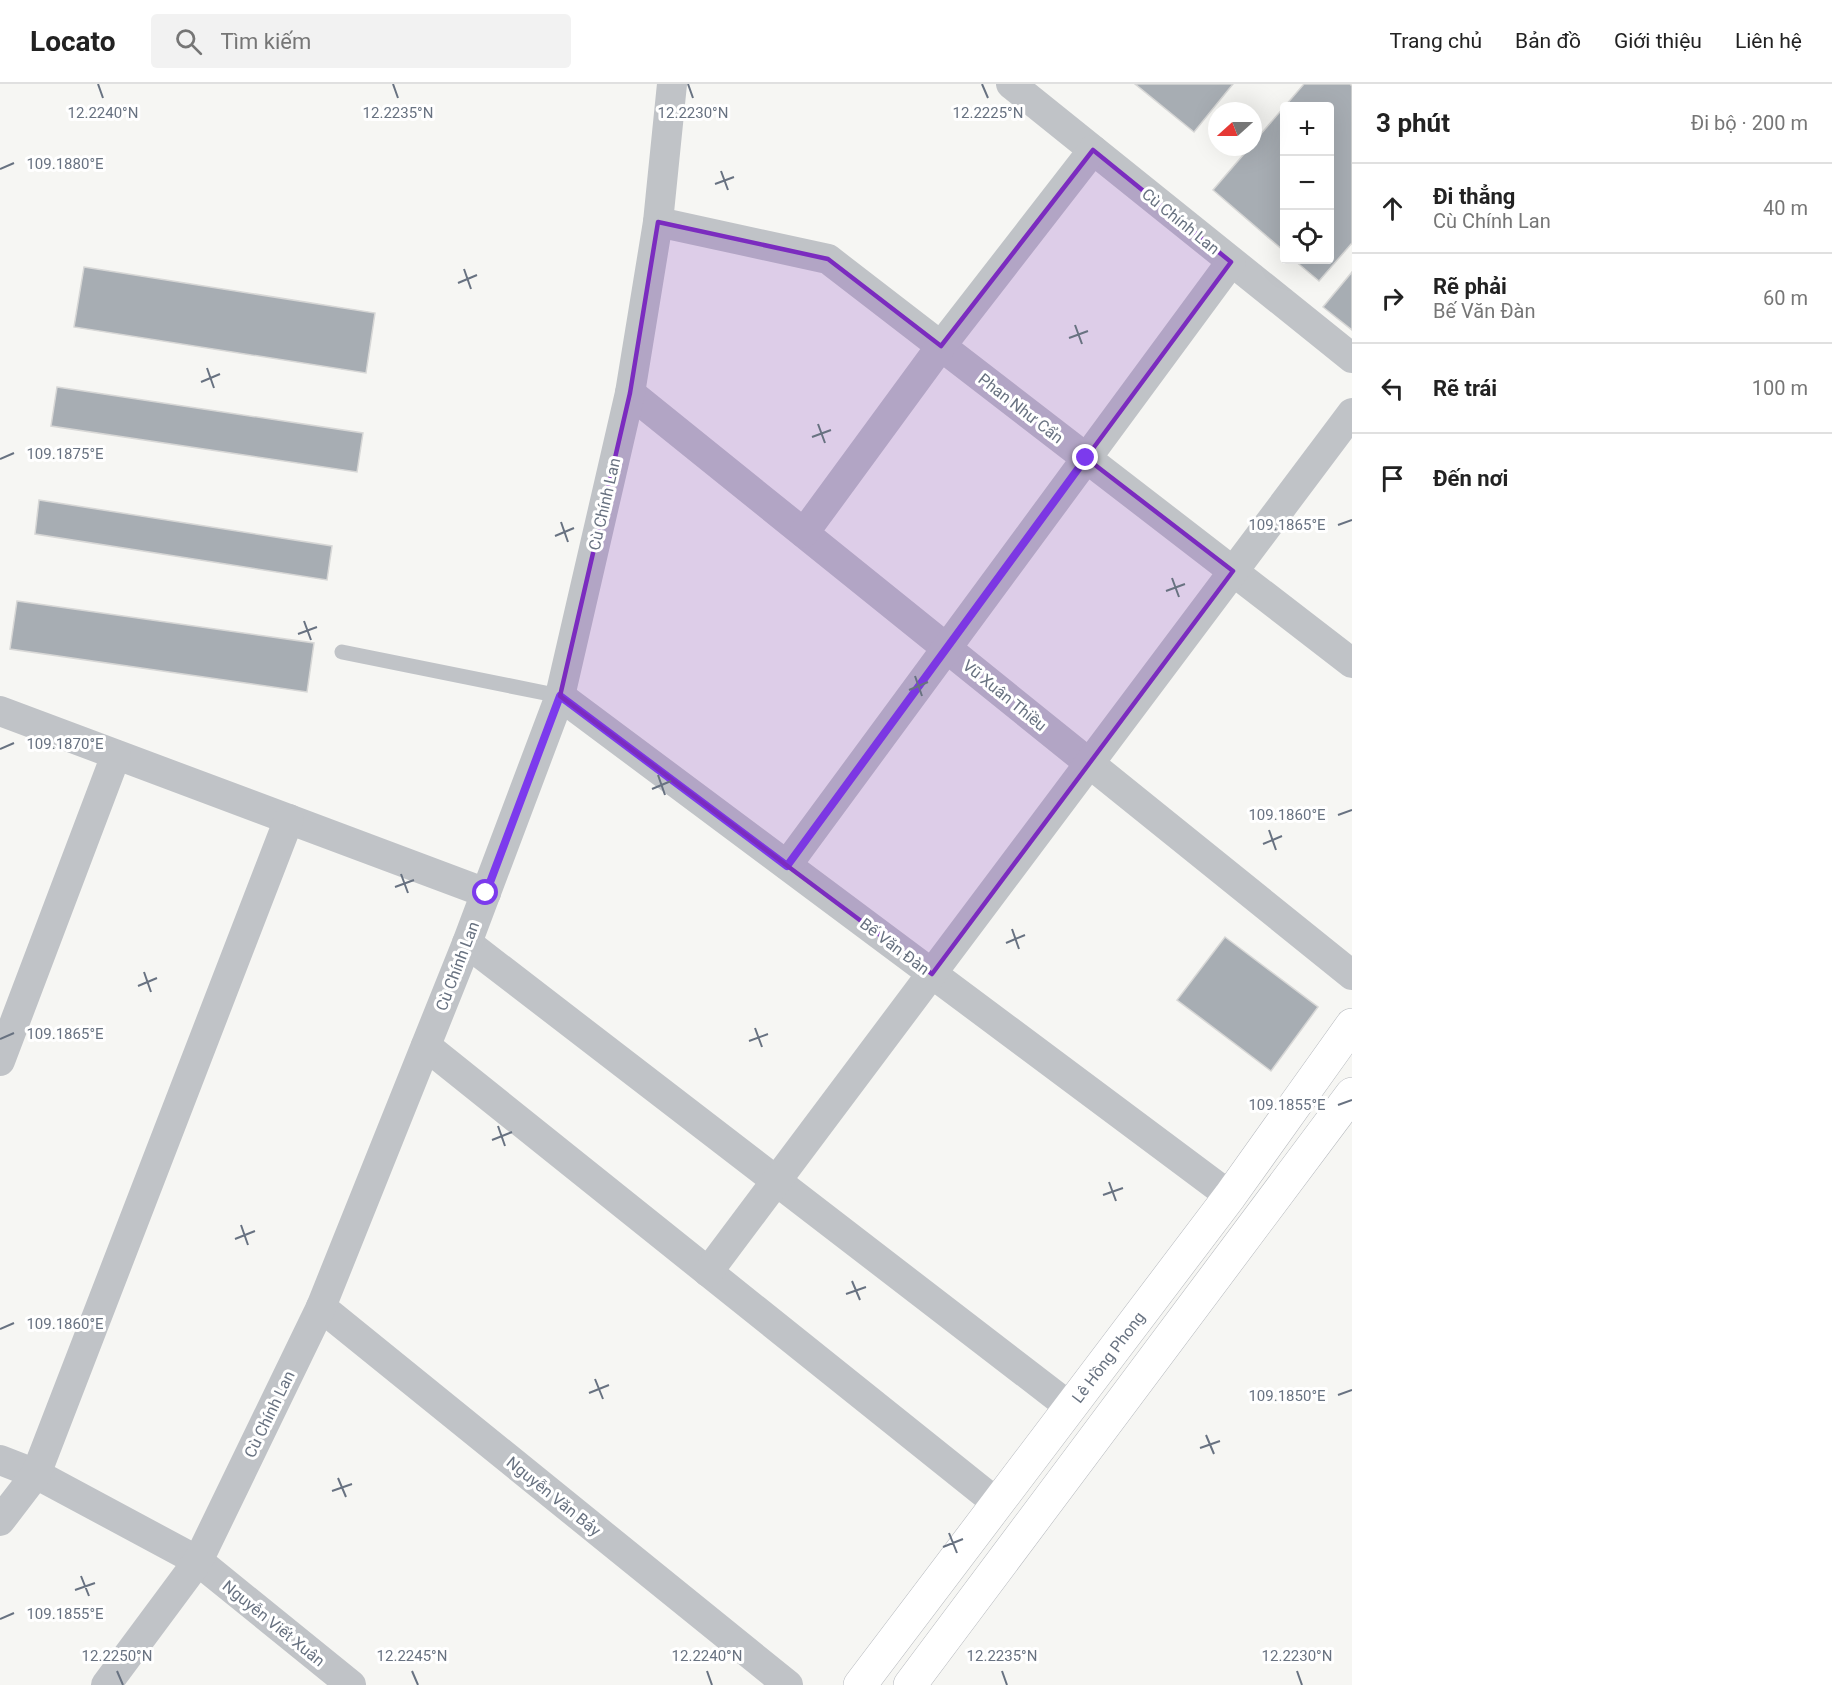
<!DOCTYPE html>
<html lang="vi">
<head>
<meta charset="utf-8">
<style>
  body { margin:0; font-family:Roboto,sans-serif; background:#f2f2f2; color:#222 }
  .controls { position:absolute; right:18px; top:18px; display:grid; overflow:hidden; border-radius:6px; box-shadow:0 6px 24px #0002 }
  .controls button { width:54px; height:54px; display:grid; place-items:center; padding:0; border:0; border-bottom:2px solid #e0e0e0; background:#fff; color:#222; font:30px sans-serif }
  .compass { position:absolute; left:1208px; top:18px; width:54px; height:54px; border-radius:50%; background:#fff; box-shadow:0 6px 24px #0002; rotate:249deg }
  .stop { position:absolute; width:18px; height:18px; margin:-14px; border:4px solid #7c3aed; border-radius:50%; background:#fff }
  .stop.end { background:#7c3aed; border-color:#fff; box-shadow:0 2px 6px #0008 }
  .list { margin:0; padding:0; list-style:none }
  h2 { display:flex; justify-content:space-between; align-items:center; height:78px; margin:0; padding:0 24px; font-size:26px }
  h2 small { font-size:20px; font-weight:400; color:#767676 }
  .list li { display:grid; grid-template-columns:39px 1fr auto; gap:18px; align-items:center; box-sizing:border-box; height:90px; padding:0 24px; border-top:2px solid #e0e0e0 }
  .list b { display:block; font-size:22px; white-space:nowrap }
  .list p { margin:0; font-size:20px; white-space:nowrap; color:#767676 }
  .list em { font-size:20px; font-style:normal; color:#767676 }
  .icon { flex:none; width:33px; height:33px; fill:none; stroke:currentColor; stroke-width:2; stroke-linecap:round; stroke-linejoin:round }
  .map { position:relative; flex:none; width:1352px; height:1601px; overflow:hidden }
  header { display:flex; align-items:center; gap:36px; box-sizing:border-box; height:84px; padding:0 30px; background:#fff; border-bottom:2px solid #e0e0e0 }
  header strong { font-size:28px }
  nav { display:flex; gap:33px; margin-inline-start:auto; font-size:21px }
  .search { width:420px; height:54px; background:#f2f2f2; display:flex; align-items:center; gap:15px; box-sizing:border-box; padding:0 21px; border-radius:6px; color:#767676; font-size:22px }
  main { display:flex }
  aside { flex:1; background:#fff }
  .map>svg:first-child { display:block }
  .building { fill:#a7adb3; stroke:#d7d7d6; stroke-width:1.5 }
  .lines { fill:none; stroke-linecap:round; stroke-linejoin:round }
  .secondary-casing { stroke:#b5b8bd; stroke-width:34 }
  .lane { stroke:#c0c3c7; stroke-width:15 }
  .street { stroke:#c0c3c7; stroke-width:30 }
  .secondary { stroke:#fff; stroke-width:33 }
  .route { stroke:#7c3aed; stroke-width:8 }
  .marked { fill:#7b2cbf; fill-opacity:0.2; stroke:#7b2cbf; stroke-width:4.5; stroke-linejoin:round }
  .ticks { fill:none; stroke:#687281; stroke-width:2 }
  .labels { text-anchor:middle; stroke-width:6; stroke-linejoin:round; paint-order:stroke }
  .street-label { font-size:16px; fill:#687281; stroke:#fff }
  .ticks-label { font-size:15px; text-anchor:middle; fill:#687281; stroke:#fff; stroke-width:6; stroke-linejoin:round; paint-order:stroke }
</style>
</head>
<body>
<header>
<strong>Locato</strong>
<div class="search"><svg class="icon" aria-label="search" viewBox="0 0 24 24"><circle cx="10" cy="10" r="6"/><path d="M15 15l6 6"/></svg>Tìm kiếm</div>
<nav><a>Trang chủ</a><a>Bản đồ</a><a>Giới thiệu</a><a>Liên hệ</a></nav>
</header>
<main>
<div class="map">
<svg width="1352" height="1601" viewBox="0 0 1352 1601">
  <rect width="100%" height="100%" fill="#f6f6f3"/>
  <g class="building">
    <path d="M1135,0h98l-39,48z"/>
    <path d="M1304,0h46l2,2v157l-33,38 -25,-21h36v-154h-46v145l-71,-61 37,-43h3v-4z"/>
    <path d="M84,183l291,46 -9,60 -292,-46z"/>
    <path d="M1352,188v58l-29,-23z"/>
    <path d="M57,303l306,46 -6,39 -306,-46z"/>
    <path d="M39,416l293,46 -5,34 -292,-46z"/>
    <path d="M17,517l297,42 -7,49 -297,-43z"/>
    <path d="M1225,853l93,70 -47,64 -94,-71z"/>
  </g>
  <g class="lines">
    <g class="secondary-casing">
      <g id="secondary">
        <path d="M860,1601l370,-489 122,-171"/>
        <path d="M910,1601l442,-591"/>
      </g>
    </g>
    <path class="lane" d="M342,568l218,44"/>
    <g class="street">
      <path d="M1011,0l341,274"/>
      <path d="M658,138l170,37 524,404"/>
      <path d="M630,309l722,582"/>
      <path d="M804,449l137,-187 152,-196"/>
      <path d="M560,612l670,500"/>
      <path d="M0,627l486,182"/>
      <path d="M787,781l444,-603"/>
      <path d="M467,859l603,464"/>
      <path d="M426,962l572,458"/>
      <path d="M0,977l116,-306"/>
      <path d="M708,1188l644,-859"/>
      <path d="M321,1223l467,378"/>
      <path d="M0,1376l36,14 162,87 153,124"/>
      <path d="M0,1437l36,-47 253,-655"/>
      <path d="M106,1601l92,-124 123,-254 146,-364 93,-247 70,-303 28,-171 14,-138"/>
    </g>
    <use href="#secondary" class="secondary"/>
  </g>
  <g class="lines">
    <path class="route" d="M486,809l74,-197 227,170 299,-408"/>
  </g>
  <path class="marked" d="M1093,66l138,112 -145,196 147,113 -301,403 -372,-278 70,-303 28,-171 170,37 113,87z"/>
  <path class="ticks" d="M98,0l5,14M393,0l5,14M688,0l5,14M982,0l6,14M0,85l14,-6M721,87l7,19M715,100l19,-7M464,185l7,20M458,199l19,-8M1075,241l7,19M1069,254l19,-7M207,284l7,20M201,298l19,-8M818,340l7,19M812,353l19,-7M0,375l14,-6M561,438l7,20M1338,441l14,-5M555,452l19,-8M1172,494l7,19M1166,507l19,-7M304,537l7,19M298,550l19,-7M915,592l7,20M909,606l19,-8M0,665l14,-6M658,691l7,20M652,705l19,-8M1338,731l14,-5M1269,746l7,20M1263,760l19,-8M401,790l7,19M395,803l19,-7M1012,845l7,20M1006,859l19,-8M144,888l7,20M138,902l19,-8M755,944l7,19M0,955l14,-6M749,957l19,-7M1338,1021l14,-5M498,1042l7,20M492,1056l20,-8M1109,1098l7,19M1103,1111l20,-7M241,1141l7,20M235,1155l20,-8M852,1197l8,19M846,1210l20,-7M0,1245l14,-6M595,1295l8,20M589,1309l20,-8M1338,1311l14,-5M1206,1351l8,19M1200,1364l20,-7M338,1394l8,19M332,1407l20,-7M949,1449l8,20M943,1463l20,-8M81,1492l8,20M75,1506l20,-7M0,1535l14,-6M117,1587l6,14M412,1587l6,14M707,1587l5,14M1002,1587l5,14M1297,1587l5,14"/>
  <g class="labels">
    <g class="street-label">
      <text transform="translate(1181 137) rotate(39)" y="6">Cù Chính Lan</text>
      <text transform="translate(1021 324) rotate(38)" y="6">Phan Như Cẩn</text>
      <text transform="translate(604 420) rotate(-77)" y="6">Cù Chính Lan</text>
      <text transform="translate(1005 611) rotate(39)" y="6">Vũ Xuân Thiều</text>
      <text transform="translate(895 862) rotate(37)" y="6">Bế Văn Đàn</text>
      <text transform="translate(457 882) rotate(-69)" y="6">Cù Chính Lan</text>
      <text transform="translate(1108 1273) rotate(-53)" y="6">Lê Hồng Phong</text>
      <text transform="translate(269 1330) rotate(-64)" y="6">Cù Chính Lan</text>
      <text transform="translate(554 1412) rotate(39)" y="6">Nguyễn Văn Bảy</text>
      <text transform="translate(274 1539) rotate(39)" y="6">Nguyễn Viết Xuân</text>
    </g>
  </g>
  <g class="ticks-label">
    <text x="103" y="34">12.2240°N</text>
    <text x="398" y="34">12.2235°N</text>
    <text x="693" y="34">12.2230°N</text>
    <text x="988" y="34">12.2225°N</text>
    <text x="65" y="85">109.1880°E</text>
    <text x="65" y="375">109.1875°E</text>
    <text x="1287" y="446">109.1865°E</text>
    <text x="65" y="665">109.1870°E</text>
    <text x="1287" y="736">109.1860°E</text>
    <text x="65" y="955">109.1865°E</text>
    <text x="1287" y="1026">109.1855°E</text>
    <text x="65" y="1245">109.1860°E</text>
    <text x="1287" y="1317">109.1850°E</text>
    <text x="65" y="1535">109.1855°E</text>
    <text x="117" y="1577">12.2250°N</text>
    <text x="412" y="1577">12.2245°N</text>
    <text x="707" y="1577">12.2240°N</text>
    <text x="1002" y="1577">12.2235°N</text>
    <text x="1297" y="1577">12.2230°N</text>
  </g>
</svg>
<div class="controls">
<button>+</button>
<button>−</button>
<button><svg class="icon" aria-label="locate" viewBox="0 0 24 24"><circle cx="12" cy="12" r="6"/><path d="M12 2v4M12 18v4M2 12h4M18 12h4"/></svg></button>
</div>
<svg class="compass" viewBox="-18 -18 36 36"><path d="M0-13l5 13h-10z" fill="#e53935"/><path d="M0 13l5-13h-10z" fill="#767676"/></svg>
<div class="stop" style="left:486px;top:809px"></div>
<div class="stop end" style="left:1086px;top:374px"></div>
</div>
<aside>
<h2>3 phút<small>Đi bộ · 200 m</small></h2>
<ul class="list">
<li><svg class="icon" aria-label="ahead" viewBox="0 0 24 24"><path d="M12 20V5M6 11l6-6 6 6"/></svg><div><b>Đi thẳng</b><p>Cù Chính Lan</p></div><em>40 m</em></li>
<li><svg class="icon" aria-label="right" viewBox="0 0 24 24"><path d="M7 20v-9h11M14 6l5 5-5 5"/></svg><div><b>Rẽ phải</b><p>Bế Văn Đàn</p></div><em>60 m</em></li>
<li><svg class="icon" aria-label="left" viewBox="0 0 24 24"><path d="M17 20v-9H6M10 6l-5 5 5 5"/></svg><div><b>Rẽ trái</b></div><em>100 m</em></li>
<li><svg class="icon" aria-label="arrive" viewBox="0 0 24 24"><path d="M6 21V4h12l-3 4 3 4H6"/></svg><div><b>Đến nơi</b></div></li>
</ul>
</aside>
</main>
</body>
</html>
